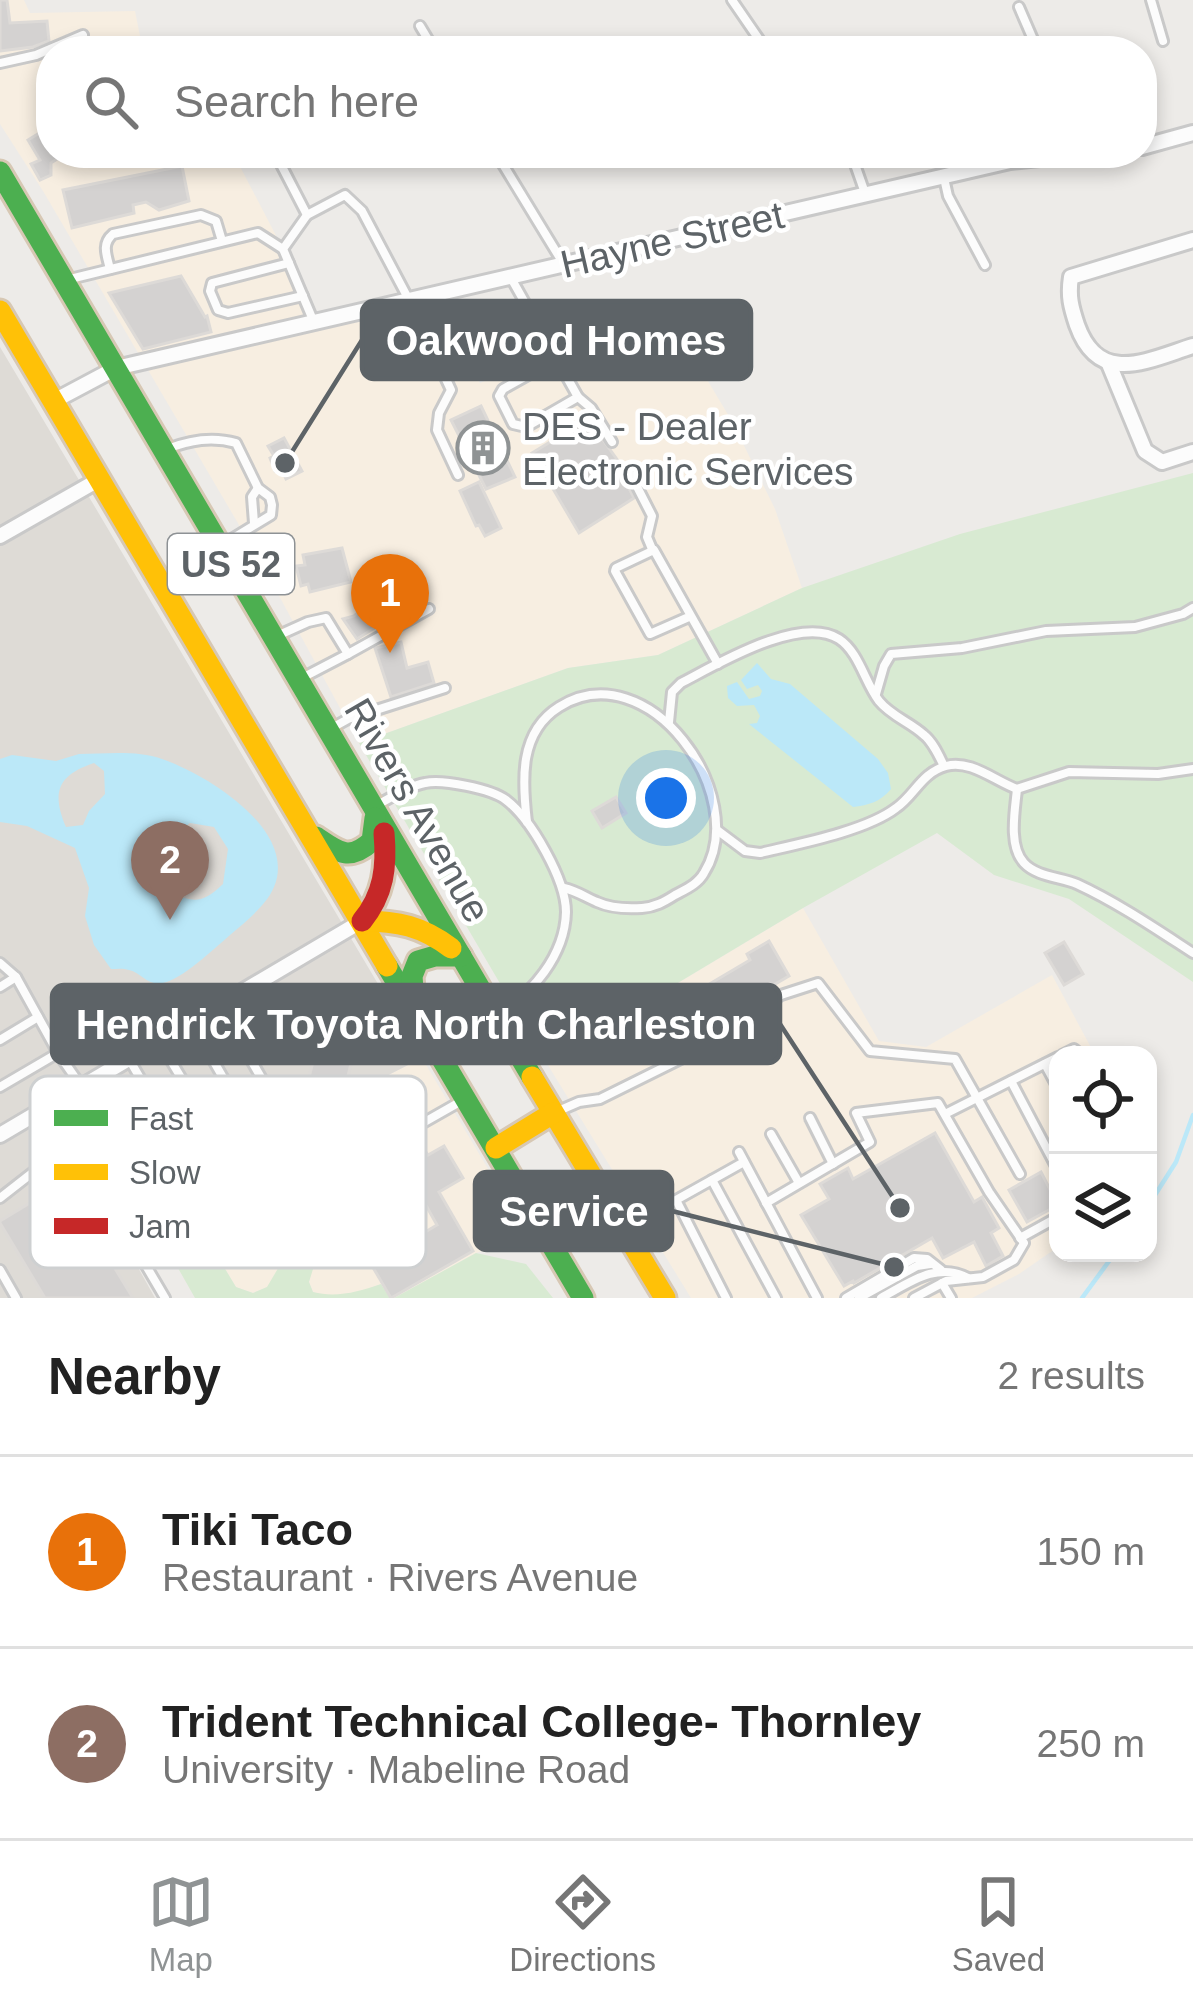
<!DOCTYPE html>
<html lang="en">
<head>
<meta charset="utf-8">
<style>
  body { margin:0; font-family:Arial,sans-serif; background:#f6f6f6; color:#222 }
  .controls { position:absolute; right:36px; bottom:36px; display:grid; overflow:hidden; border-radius:24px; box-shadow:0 6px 18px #0003 }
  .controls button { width:108px; height:108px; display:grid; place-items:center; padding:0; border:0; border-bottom:3px solid #e0e0e0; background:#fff; color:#222; font:60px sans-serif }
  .you { position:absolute; left:666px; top:798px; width:42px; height:42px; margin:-30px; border:9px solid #fff; border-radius:50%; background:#1a73e8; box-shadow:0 0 0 18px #1a73e833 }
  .badge { display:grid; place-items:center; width:78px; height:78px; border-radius:50%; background:#8f9394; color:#fff; font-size:39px; font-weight:700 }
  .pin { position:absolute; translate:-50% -99px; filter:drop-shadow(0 3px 6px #0008) }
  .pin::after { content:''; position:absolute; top:63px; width:42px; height:36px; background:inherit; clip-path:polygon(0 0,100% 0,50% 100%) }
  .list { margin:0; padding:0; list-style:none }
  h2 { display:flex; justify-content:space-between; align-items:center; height:156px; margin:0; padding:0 48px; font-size:51px }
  h2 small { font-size:39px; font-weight:400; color:#767676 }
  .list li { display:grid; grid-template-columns:78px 1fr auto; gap:36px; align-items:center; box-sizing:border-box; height:192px; padding:0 48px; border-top:3px solid #e0e0e0 }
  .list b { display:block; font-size:45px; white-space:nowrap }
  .list p { margin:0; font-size:39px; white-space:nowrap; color:#767676 }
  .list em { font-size:39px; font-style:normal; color:#767676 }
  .icon { flex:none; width:66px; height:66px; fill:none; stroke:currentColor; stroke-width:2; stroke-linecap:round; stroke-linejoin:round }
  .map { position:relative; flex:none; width:1193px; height:1298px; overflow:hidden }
  .search { position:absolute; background:#fff; box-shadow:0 6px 18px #0003; left:36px; right:36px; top:36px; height:132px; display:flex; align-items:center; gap:30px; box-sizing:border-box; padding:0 42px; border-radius:48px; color:#767676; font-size:45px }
  .sheet { height:540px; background:#fff }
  nav { display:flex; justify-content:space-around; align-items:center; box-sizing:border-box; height:168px; border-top:3px solid #e0e0e0; background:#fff; font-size:33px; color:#767676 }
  nav a { display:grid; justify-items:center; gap:6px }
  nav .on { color:#8f9394 }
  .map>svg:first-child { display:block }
  .commercial { fill:#f7eee1 }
  .education { fill:#dedbd6 }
  .green { fill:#d8ead2 }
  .water { fill:#bbe8f8; fill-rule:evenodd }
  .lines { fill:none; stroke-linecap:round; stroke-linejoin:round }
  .stream { stroke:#bbe8f8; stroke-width:4.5 }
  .building { fill:#d4d2d1; stroke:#dddad7; stroke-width:3 }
  .lane-casing { stroke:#c9c9c9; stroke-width:14 }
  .street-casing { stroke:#c9c9c9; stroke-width:20 }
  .fast-casing { stroke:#d7c8b4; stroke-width:27 }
  .slow-casing { stroke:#d7c8b4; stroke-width:27 }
  .jam-casing { stroke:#d7c8b4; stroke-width:27 }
  .lane { stroke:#fcfcfc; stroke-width:8 }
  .street { stroke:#fcfcfc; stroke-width:14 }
  .fast { stroke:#4caf50; stroke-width:21 }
  .slow { stroke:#ffc107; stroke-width:21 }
  .jam { stroke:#c62828; stroke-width:21 }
  .labels { text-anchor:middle; stroke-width:9; stroke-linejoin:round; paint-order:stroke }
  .shield { fill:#fff; stroke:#8e9295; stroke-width:3 }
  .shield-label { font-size:36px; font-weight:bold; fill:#5d6367 }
  .street-label { font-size:39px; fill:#5d6367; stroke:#fff }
  .poi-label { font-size:39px; fill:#5d6367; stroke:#fff; text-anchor:start }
  .key { fill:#fff; stroke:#ced0d1; stroke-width:3 }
  .key-label { font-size:33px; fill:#5d6367 }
  .leader { fill:none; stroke:#5d6367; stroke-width:4.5 }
  .callout-dot { fill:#5d6367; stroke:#fff; stroke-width:4.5 }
  .callout { fill:#5d6367; stroke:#5d6367; stroke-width:4.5 }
  .callout-label { font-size:42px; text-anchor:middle; font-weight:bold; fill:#fff }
</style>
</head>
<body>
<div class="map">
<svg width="1193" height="1298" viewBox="0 0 1193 1298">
  <rect width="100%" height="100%" fill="#edebe8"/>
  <g class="commercial">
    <path d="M0,0h24l6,13 105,-2 8,40h-92v102h182l50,96 31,73 112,-26 54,87 175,-70 35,38 43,72 42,86 27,79 -144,67 -90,13 -209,75 -100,-184 -216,-368 -43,-67z"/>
    <path d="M803,908l76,133 47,6 126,-72 43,80h-37v192l-39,27 -47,24h-281l-145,-236z"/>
    <path d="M422,1058l106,178 -52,17 -82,45h-4l-9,-14 -26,10 -32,2 -10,-4 -4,-10 3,-13 -59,24 -17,-6 -57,-94 162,-94z"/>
  </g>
  <path class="education" d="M0,347l422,711 -81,41 -225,129 39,70h-155z"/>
  <g class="green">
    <path d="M1193,473v509l-124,-83 -75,-24 -57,-42 -134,75 -257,154 -187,-319 209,-75 90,-13 144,-67 158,-54z"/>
    <path d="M133,1087l6,39 97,161 17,6 14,-6 13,-22 16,-1 17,5 -4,13 4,10c22,6 46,0 68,-8l9,14h-195l-88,-155 -12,-11h-16l-6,-7 3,-11z"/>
    <path d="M476,1253l50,11 27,34h-159z"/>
  </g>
  <g class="water">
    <path d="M757,663l14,16 19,5 88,75 10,14 3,16c-11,13 -22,16 -38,18l-104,-83 8,-1 3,-7 -6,-11 -17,1 -9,-8 -1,-12 10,-4 12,17 11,-3 2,-5 -4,-6 -11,4 -6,-9z"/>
    <path d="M79,754c26,0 58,-4 83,5 44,15 136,71 112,128 -8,19 -29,35 -44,48 -15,13 -49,45 -67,48 -16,3 -21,-10 -34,-13 -6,-2 -12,-1 -18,-1l-17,-24 -9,-29 4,-28 -14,-40 -48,-22 -27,-4v-63l12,-4 44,6zM94,763l10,8 1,23 -16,17 -6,14 -17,2c-15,-35 -8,-52 28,-64zM190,823l24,4 14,22 -5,35c-31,30 -33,7 -68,12 -8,-35 8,-53 35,-73z"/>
  </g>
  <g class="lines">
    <g class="stream">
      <path d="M1148,1206l28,-44 17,-47"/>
      <path d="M1082,1298l33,-45"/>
    </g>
  </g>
  <g class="building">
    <path d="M0,0h7l3,23 37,-2 2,20 -16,6 -33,4z"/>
    <path d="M51,126v27h15l-15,10v12l-11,5 -9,-16 9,-4 -12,-20z"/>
    <path d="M182,166l7,35 -30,9 -13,-8 -13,3 1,8 -62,15 -9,-38z"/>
    <path d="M181,276l24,41 2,-1 4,16 -68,17 -34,-56z"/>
    <path d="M481,406l34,71 -29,12 -35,-69z"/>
    <path d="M588,419l33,46v8l13,25 -55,35 -47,-80z"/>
    <path d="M284,438l18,33 -16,8 -5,-11 -6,3 -5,-13 4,-2 -6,-10z"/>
    <path d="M479,482l22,46 -16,8 -6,-11 -3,1 -16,-35z"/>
    <path d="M342,548l9,34 -41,10 -2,-8 -7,2 -5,-20 9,-1 -2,-10z"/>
    <path d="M369,604l13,19 -25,16 -14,-20 11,-3z"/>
    <path d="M401,642l6,26 21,-6 6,21 -43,14 -16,-49z"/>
    <path d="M616,797l10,16 -24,15 -10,-17z"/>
    <path d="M769,941l20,35 -117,68 2,3 -25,15 -19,-31 120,-71 -3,-6z"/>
    <path d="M1064,942l19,32 -19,11 -19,-32z"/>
    <path d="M293,1027l63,16 -11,45 -6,-2 -4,16 -30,-9 8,-31 -27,-6z"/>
    <path d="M935,1133l39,69 8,-5 17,31 -8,5 12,23 -17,10 -12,-24 -31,16 -11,-20 -78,45 -1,-2 -9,5 -43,-71 28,-16 -9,-15 28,-16 5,11z"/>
    <path d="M444,1146l19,32 -24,14 34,59 -82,47 -20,-34 66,-39 -14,-25 -73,42 -11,-19 -15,9 -8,-14 14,-9 -2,-4 96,-56 4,6z"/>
    <path d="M1041,1172l17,33 -31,17 -18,-32z"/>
    <path d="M63,1183l70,115h-88l-45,-75v-2z"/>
  </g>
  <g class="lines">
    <g class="lane-casing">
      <g id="lane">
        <path d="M732,0l35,51"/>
        <path d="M1151,0l12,41"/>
        <path d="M1019,7l19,44"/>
        <path d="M420,26l15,25"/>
        <path d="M0,63l36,-8 47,-20"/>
        <path d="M275,153l32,62 38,-20 17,16 47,89 42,90 -12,23 -2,17 21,45"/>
        <path d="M496,153l67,110"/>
        <path d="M851,153l14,40"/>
        <path d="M944,178l4,18 37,69"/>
        <path d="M307,215l-24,34 30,71"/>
        <path d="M289,263l-77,20 -2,8 8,19 10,3 75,-17"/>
        <path d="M110,269c-3,-13 -9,-25 3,-35l88,-19 15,6 6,20"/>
        <path d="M511,278l67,119 -52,30 -13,-3 -14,-28 4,-7 54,-30"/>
        <path d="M66,280l192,-47 25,16"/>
        <path d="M578,397l13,11 21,34"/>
        <path d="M167,449c23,-9 45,-13 69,-6l22,45 12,9 2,8 -1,10 -49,30"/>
        <path d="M628,469l24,47 -5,21 5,12"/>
        <path d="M254,523l-2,-26 6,-9"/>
        <path d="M691,616l-41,18 -35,-63 1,-3 38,-18 64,114"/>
        <path d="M277,636l31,-14 18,-4 22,36 -48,25"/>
        <path d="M348,654l81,-45"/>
        <path d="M876,694l8,-28 7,-12 71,-6 84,-17 89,-4 48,-13 10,-6"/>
        <path d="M669,722l3,-30 9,-9c35,-18 119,-69 158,-44 20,13 26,44 40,62 12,15 31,21 45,34 9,7 15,21 20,31"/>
        <path d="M330,729l18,-10 97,-31"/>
        <path d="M1017,789c-2,21 -9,57 7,74 13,14 37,14 53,21 41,19 79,45 116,69"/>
        <path d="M375,806c16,-8 33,-20 50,-23 17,-4 67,6 81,17 25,19 60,80 60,112 -1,43 -34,83 -70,103"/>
        <path d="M527,822c-5,-42 -8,-90 32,-115 89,-56 193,89 145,166 -6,11 -18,16 -29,22 -11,7 -20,12 -33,13 -15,1 -32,0 -45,-6 -12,-5 -20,-11 -33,-14"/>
        <path d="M717,830l28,21 15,2c38,-9 106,-22 136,-45 19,-13 25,-35 50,-42 24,-7 49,15 71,23l52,-17 89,2 35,-5"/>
        <path d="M0,963l16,14 42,76 23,33"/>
        <path d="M0,987l16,-10"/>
        <path d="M204,1015l19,29 78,-44"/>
        <path d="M191,1022l68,118"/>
        <path d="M0,1040l38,-23"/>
        <path d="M159,1041l70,116 59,-33 -51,-88"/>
        <path d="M1062,1055l12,-6 7,6"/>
        <path d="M129,1059l92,158 12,7 14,-1 218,-124"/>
        <path d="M1045,1064l13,24"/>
        <path d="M1011,1081l47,89"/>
        <path d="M0,1087l58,-34"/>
        <path d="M52,1106l113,192"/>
        <path d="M556,1112l23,-10 21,-3 123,-61 58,-43 37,-12 52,68 85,8 65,115"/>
        <path d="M945,1114l113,-57"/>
        <path d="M810,1118l23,46"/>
        <path d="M771,1134l28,49"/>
        <path d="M739,1152l78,146"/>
        <path d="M712,1180l64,118"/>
        <path d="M0,1198l73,-57"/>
        <path d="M766,1203l104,-61 -14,-29 82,-10 51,89 35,51 -10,17 -31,17 -37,4 -32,17"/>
        <path d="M1020,1238l38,-21"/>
        <path d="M0,1270l16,28"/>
        <path d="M942,1283l9,15"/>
        <path d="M726,1298l-50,-98 68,-38"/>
        <path d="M846,1298l68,-40 13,1 14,11"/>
        <path d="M859,1298l58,-32 13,-2"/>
        <path d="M881,1298c28,-15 56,-37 87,-20"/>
      </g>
    </g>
    <g class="street-casing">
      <g id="street">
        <path d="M1142,147l51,-14"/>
        <path d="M1193,240l-122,37c-3,19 0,30 6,48 22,62 71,35 116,21"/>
        <path d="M1109,364l36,87 17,11 31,-10"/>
        <path d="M54,401l62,-33 894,-207 79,-8"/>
        <path d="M0,536l100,-57"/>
        <path d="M0,1135l362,-214"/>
      </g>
    </g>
    <g class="fast-casing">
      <g id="fast">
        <path d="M0,172l532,905"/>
        <path d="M316,837c22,15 33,25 56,4l3,-23"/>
        <path d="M387,966l196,332"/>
        <path d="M414,1003l-2,-27 6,-15 17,-5h26"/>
      </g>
    </g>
    <g class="slow-casing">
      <g id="slow">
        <path d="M0,311l387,655"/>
        <path d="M362,921c36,0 60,5 89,27"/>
        <path d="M532,1077l133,221"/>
        <path d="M496,1148l57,-35"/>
      </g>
    </g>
    <g class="jam-casing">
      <path id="jam" d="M362,921c22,-27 25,-54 22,-88"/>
    </g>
    <use href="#lane" class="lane"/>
    <use href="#street" class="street"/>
    <use href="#fast" class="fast"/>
    <use href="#slow" class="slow"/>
    <use href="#jam" class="jam"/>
  </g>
  <defs>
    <g id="building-ring" transform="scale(2.7)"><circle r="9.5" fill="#fff" stroke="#8f9394" stroke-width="1.5"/><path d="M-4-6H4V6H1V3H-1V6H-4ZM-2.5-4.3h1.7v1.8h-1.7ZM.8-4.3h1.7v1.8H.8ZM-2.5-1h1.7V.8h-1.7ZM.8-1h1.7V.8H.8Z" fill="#8f9394"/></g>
  </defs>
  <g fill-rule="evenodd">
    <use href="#building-ring" x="483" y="448"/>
  </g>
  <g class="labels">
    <rect class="shield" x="168" y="534" width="126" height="60" rx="9"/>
    <g class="shield-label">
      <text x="231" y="577">US 52</text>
    </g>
    <g class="street-label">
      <text transform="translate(672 239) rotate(-13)" y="14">Hayne Street</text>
      <text transform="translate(418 810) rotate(60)" y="14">Rivers Avenue</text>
    </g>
    <g class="poi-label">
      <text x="522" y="440">DES - Dealer<tspan x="522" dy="45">Electronic Services</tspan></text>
    </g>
  </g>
  <rect x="30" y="1076" width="396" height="192" rx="18" class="key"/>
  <rect x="54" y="1110" width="54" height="16" fill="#4caf50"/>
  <rect x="54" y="1164" width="54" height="16" fill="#ffc107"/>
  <rect x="54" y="1218" width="54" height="16" fill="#c62828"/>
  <g class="key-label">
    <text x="129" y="1130">Fast</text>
    <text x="129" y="1184">Slow</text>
    <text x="129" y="1238">Jam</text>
  </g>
  <path class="leader" d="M285 463L362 340M900 1208L780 1024M894 1267L672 1211"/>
  <g class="callout-dot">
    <circle cx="285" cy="463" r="12"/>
    <circle cx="900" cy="1208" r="12"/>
    <circle cx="894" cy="1267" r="12"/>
  </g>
  <g class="callout">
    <rect x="362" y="301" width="389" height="78" rx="12"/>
    <rect x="52" y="985" width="728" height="78" rx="12"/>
    <rect x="475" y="1172" width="197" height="78" rx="12"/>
  </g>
  <g class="callout-label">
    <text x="556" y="355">Oakwood Homes</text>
    <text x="416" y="1039">Hendrick Toyota North Charleston</text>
    <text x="574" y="1226">Service</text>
  </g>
</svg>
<div class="controls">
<button><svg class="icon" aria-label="locate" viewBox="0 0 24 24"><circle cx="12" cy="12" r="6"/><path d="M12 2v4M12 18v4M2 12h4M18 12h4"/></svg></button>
<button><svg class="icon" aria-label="layers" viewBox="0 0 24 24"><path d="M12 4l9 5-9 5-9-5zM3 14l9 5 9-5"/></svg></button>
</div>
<div class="you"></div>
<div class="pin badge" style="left:390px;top:653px;background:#e8710a">1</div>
<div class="pin badge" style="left:170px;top:920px;background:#8d6e63">2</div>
<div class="search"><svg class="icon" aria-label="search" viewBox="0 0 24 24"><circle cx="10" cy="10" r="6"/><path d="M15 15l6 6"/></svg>Search here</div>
</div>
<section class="sheet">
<h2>Nearby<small>2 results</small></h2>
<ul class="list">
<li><span class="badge" style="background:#e8710a">1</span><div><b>Tiki Taco</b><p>Restaurant · Rivers Avenue</p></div><em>150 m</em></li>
<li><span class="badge" style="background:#8d6e63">2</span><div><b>Trident Technical College- Thornley</b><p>University · Mabeline Road</p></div><em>250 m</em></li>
</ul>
</section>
<nav>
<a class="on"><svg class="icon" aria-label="map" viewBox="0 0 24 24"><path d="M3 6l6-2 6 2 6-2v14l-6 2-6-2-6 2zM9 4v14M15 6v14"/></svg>Map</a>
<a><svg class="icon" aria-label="directions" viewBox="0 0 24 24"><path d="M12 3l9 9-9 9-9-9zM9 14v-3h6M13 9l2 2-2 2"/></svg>Directions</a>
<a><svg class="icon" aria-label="saved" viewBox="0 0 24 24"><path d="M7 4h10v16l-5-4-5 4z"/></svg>Saved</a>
</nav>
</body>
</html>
